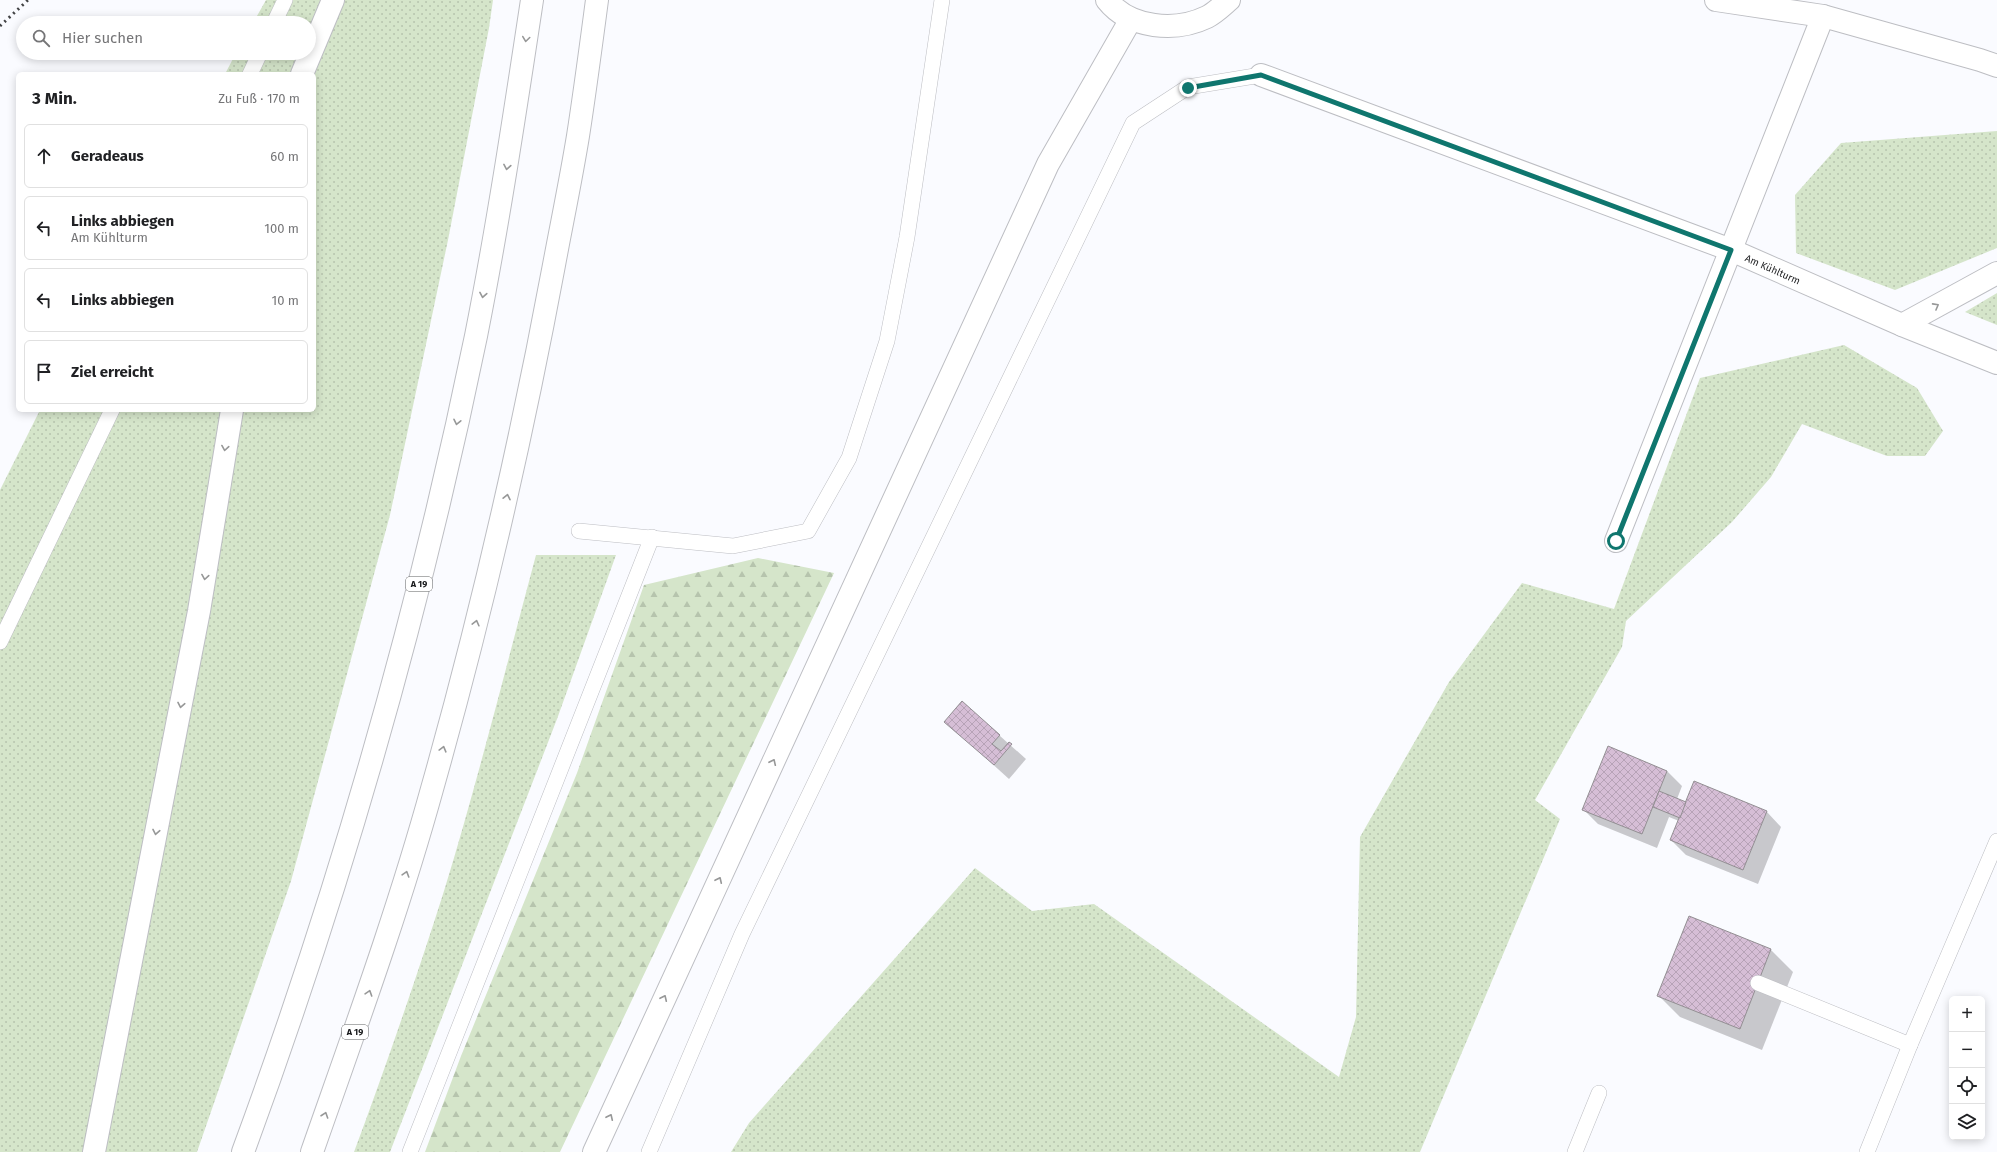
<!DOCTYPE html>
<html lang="de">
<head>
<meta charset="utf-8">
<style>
  body { margin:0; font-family:"Fira Sans",sans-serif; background:#f2f2f2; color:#202124 }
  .controls { position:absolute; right:12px; bottom:12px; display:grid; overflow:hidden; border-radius:6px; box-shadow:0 2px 10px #0003 }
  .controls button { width:36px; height:36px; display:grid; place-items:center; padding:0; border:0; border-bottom:1px solid #e0e0e0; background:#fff; color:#202124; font:20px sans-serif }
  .stop { position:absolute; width:12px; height:12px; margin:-9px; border:3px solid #0f766e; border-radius:50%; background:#fff }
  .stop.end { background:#0f766e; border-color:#fff; box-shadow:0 1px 4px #0008 }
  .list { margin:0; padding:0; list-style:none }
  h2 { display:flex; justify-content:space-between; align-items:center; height:52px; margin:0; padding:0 16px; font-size:17px }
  h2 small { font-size:13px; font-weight:400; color:#757577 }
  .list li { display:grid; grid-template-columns:26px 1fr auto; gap:12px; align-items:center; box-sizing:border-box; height:64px; margin:0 8px 8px; padding:0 8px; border:1px solid #e0e0e0; border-radius:6px }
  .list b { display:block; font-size:15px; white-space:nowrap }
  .list p { margin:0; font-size:13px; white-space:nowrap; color:#757577 }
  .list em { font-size:13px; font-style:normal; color:#757577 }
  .icon { flex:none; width:22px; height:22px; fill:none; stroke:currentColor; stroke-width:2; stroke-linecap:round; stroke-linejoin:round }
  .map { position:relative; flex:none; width:1997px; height:1152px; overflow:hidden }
  .search { position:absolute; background:#fff; box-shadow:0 2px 10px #0003; left:16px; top:16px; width:300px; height:44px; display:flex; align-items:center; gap:10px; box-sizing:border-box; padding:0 14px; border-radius:22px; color:#757577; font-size:15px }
  .panel { position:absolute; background:#fff; box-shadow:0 2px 10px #0003; left:16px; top:72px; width:300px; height:340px; border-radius:6px }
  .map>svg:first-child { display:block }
  .grass { fill:url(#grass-dots) }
  .forest { fill:url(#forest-firs) }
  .shadow { fill:#0003 }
  .building { fill:url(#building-cross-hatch); stroke:#938f93 }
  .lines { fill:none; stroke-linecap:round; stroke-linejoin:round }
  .lane-casing { stroke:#bdbec3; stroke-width:16 }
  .street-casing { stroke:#bdbec3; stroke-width:24 }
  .highway-casing { stroke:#bdbec3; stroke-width:24 }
  .lane { stroke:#fff; stroke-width:15 }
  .street { stroke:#fff; stroke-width:22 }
  .highway { stroke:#fff; stroke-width:22 }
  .rail { stroke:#424345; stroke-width:3; stroke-dasharray:2 4; stroke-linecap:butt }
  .oneway { stroke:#979898 }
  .route { stroke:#0f766e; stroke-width:5 }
  .labels { text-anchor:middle; stroke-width:3.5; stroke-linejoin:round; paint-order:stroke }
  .shield { fill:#fff; stroke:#5d5e5f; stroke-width:1 }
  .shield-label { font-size:9px; font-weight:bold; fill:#18191b }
  .street-label { font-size:10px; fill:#18191b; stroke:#fff }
</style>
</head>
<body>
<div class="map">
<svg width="1997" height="1152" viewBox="0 0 1997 1152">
  <defs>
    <pattern id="grass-dots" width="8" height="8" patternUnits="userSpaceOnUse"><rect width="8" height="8" fill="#d5e5ca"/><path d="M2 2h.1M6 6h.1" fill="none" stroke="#b6c4ad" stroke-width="1.8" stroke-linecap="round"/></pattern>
    <pattern id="forest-firs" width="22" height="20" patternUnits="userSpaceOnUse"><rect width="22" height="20" fill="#d5e5ca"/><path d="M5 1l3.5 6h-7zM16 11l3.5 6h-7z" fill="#b6c4ad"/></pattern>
    <pattern id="building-cross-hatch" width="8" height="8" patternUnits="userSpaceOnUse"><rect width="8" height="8" fill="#d6bed6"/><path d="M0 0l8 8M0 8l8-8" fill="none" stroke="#b7a3b7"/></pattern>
  </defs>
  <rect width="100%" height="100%" fill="#fafbff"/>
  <g class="grass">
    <path d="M266,0h227l-4,28 -41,212 -58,275 -99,366 -94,271h-197v-662l40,-80h274v-336h-89l11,-21h73v-30h-56z"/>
    <path d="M1997,131v117l-102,42 -99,-37 -1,-58 46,-52z"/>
    <path d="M1997,293v32l-32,-13z"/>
    <path d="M1844,345l73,43 26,43 -18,25h-38l-85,-32 -31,53 -39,45 -106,99 -4,26 -87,153 25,19 -140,333h-689l18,-29 226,-255 57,43 62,-7 245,173 17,-60 4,-180 89,-155 73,-99 92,26 86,-231z"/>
    <path d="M536,555h80l-59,164 -167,433h-36c32,-86 62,-173 90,-261 34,-111 62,-224 92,-336z"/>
  </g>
  <path class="forest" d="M758,558l76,15 -274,579h-135l36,-96 116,-283 67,-188z"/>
  <g class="shadow">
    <path d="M963,703l63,56 -17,20 -63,-57z"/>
    <path d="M1608,747l59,24 15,15 -5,13 9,4 81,9 14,15 -23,57 -72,-29 -15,-15 8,-19 -10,-4 -12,31 -59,-24 -15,-15z"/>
    <path d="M1689,917l82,33 22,22 -31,78 -82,-33 -22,-22z"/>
  </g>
  <g class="building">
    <path d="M962,701l38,34 -8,9 9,7 8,-9 3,2 -18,21 -50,-43z"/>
    <path d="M1608,746l59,25 -25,63 -60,-24z"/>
    <path d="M1694,781l73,30 -24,59 -73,-30z"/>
    <path d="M1659,791l27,11 -6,16 -27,-11z"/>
    <path d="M1689,916l82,33 -31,80 -83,-33z"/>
  </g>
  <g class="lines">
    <g class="lane-casing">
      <g id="lane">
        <path d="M274,23l11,-23"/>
        <path d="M250,74l10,-21"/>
        <path d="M579,531l154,15 75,-15 41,-73 38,-117 20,-104 35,-237"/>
        <path d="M0,642l112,-232"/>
        <path d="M1758,983l152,62"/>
        <path d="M410,1152l242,-615"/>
        <path d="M649,1152l93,-218 391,-811 55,-36 73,-12"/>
        <path d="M1575,1152l24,-59"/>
        <path d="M1867,1152l43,-107 87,-204"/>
      </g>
    </g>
    <g class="street-casing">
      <g id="street">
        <path d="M1107,0c23,29 69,32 100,17 8,-4 15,-11 22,-17"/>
        <path d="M1716,0l107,16 157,44 17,6"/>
        <path d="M1261,75l470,175 171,75 95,38"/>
        <path d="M1902,325l95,-52"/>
        <path d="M1616,541l207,-525"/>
      </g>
    </g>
    <g class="highway-casing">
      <g id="highway">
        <path d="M302,74l31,-74"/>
        <path d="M94,1152l105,-541 33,-201"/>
        <path d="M243,1152c98,-266 176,-539 233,-816 22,-111 39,-224 56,-336"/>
        <path d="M312,1152c42,-120 86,-240 120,-363 49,-173 89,-347 122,-524 8,-43 17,-86 24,-129 7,-45 13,-91 19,-136"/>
        <path d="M594,1152l454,-988 83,-145"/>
      </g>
    </g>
    <use href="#lane" class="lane"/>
    <use href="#street" class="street"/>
    <use href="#highway" class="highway"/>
    <path class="rail" d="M0,26l28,-26"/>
  </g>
  <defs><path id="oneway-chevron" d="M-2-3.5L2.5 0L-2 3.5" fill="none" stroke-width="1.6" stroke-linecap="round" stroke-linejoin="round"/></defs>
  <g class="oneway">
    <use href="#oneway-chevron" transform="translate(526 39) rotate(98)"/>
    <use href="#oneway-chevron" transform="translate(507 167) rotate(100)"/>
    <use href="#oneway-chevron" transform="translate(483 295) rotate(100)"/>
    <use href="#oneway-chevron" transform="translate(1936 306) rotate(-29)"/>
    <use href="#oneway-chevron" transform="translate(457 422) rotate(102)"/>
    <use href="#oneway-chevron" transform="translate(225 448) rotate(99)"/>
    <use href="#oneway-chevron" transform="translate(507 497) rotate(-78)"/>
    <use href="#oneway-chevron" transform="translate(205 577) rotate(99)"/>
    <use href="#oneway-chevron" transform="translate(476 623) rotate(-76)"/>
    <use href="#oneway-chevron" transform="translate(181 705) rotate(101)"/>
    <use href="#oneway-chevron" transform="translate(443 749) rotate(-75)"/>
    <use href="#oneway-chevron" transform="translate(773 762) rotate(-65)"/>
    <use href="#oneway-chevron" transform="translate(156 832) rotate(101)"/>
    <use href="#oneway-chevron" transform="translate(406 874) rotate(-73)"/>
    <use href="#oneway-chevron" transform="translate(719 880) rotate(-65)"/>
    <use href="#oneway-chevron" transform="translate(369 993) rotate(-72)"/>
    <use href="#oneway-chevron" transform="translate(664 998) rotate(-65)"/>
    <use href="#oneway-chevron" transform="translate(325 1115) rotate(-71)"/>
    <use href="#oneway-chevron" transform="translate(610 1117) rotate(-65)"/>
  </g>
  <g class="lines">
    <path class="route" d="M1188,88l73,-13 470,175 -115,291"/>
  </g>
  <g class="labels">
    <g class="shield">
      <rect x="406" y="577" width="26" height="14" rx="3"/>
      <rect x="342" y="1025" width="26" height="14" rx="3"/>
    </g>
    <g class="shield-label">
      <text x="419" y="587">A 19</text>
      <text x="355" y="1035">A 19</text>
    </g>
    <g class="street-label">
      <text transform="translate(1773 269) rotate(24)" y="4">Am Kühlturm</text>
    </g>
  </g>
</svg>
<div class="controls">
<button>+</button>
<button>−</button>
<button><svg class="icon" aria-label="locate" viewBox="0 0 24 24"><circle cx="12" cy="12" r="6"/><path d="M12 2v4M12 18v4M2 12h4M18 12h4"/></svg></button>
<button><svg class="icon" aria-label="layers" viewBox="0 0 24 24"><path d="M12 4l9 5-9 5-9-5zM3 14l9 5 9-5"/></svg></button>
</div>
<div class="stop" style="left:1616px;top:541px"></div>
<div class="stop end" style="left:1188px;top:88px"></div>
<div class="search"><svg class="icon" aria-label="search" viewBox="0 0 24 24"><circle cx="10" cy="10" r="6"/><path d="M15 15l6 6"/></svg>Hier suchen</div>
<section class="panel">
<h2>3 Min.<small>Zu Fuß · 170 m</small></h2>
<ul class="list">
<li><svg class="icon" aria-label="ahead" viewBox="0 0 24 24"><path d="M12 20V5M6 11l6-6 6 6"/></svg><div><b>Geradeaus</b></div><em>60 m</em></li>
<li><svg class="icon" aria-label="left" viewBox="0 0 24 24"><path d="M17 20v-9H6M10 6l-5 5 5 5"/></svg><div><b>Links abbiegen</b><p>Am Kühlturm</p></div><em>100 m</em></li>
<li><svg class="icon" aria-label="left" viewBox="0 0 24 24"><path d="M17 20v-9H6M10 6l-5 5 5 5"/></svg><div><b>Links abbiegen</b></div><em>10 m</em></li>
<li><svg class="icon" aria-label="arrive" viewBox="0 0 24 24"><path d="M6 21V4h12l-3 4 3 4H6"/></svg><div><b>Ziel erreicht</b></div></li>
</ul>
</section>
</div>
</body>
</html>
